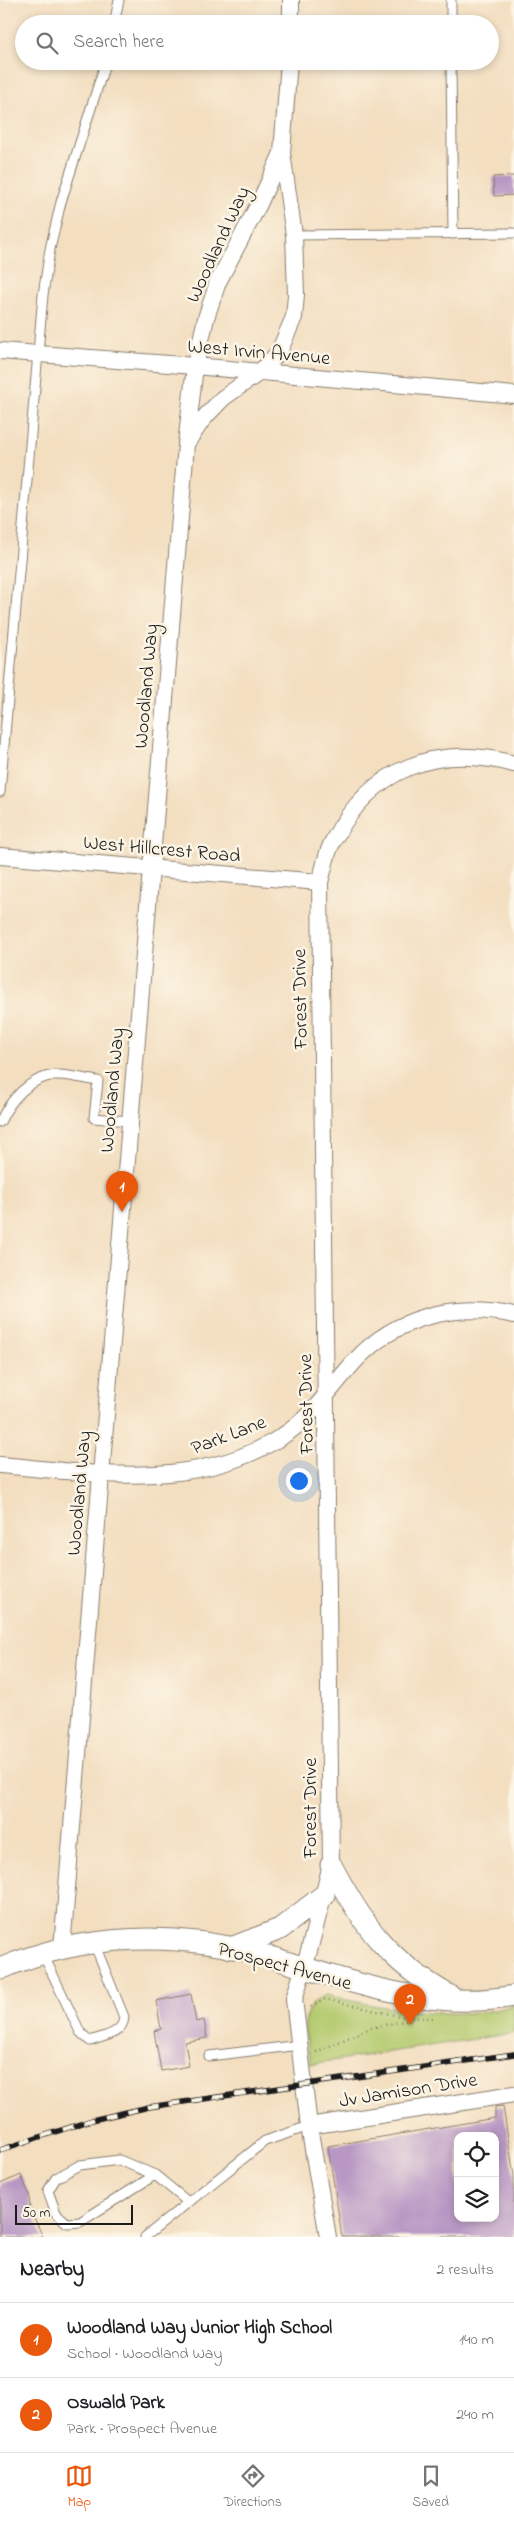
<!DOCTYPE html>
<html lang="en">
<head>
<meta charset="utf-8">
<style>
  body { margin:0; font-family:"Indie Flower",sans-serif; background:#f2f2f2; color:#202124 }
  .controls { position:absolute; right:15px; bottom:15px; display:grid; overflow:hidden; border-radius:10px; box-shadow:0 2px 8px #0003 }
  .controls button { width:45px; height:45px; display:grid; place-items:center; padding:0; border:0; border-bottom:1px solid #e0e0e0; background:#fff; color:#202124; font:25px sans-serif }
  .scale { position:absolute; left:15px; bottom:12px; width:118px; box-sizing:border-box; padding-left:5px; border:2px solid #1c1c1c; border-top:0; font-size:14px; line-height:18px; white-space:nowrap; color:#1c1c1c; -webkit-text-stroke:4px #fcf5e5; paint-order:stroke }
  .you { position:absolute; left:298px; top:1480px; width:18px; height:18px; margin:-12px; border:4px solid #fff; border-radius:50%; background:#1a73e8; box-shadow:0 0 0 8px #1a73e833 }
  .badge { display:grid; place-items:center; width:32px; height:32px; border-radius:50%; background:#ea580c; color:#fff; font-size:16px; font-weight:700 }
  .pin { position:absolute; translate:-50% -41px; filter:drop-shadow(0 1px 2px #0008) }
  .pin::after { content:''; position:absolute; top:26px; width:18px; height:15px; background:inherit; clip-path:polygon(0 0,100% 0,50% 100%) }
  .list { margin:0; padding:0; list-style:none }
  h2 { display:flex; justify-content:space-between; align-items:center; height:65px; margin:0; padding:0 20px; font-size:21px }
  h2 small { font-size:16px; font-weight:400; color:#757577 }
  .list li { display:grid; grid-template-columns:32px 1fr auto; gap:15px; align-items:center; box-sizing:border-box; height:75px; padding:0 20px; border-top:1px solid #e0e0e0 }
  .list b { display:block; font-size:19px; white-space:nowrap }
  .list p { margin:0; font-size:16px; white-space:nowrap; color:#757577 }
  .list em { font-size:16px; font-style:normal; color:#757577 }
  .icon { flex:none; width:28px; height:28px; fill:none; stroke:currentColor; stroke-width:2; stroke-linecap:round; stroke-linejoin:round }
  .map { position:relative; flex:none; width:514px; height:2237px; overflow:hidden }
  .search { position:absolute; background:#fff; box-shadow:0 2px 8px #0003; left:15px; right:15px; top:15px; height:55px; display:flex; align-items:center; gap:12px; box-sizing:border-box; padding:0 18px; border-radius:28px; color:#757577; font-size:19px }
  .sheet { height:215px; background:#fff }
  nav { display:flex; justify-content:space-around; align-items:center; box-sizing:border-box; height:70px; border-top:1px solid #e0e0e0; background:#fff; font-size:14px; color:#757577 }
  nav a { display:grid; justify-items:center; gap:2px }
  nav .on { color:#ea580c }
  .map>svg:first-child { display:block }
  .park { fill:#b5cb6f; stroke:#687446 }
  .building { fill:#b897c4; fill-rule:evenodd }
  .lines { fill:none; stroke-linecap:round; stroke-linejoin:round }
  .service-casing { stroke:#887d6e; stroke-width:11 }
  .minor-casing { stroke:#887d6e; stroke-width:18 }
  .tertiary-casing { stroke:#887d6e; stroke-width:23 }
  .path { stroke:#887d6e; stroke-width:2.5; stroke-dasharray:1 4; stroke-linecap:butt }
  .service { stroke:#fff; stroke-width:9 }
  .minor { stroke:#fff; stroke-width:16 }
  .tertiary { stroke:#fff; stroke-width:21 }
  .rail-casing { stroke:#1c1c1c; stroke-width:5.5 }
  .rail { stroke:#fcf5e5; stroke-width:4; stroke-dasharray:11; stroke-linecap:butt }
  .labels { text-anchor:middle; stroke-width:5; stroke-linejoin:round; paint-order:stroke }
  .street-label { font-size:20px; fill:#1c1c1c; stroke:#fcf5e5 }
</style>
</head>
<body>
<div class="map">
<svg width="514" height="2237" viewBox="0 0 514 2237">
  <rect width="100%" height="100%" fill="#fcf5e5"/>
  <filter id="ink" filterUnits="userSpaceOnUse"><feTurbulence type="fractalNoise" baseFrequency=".02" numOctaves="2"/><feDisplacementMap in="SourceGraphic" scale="10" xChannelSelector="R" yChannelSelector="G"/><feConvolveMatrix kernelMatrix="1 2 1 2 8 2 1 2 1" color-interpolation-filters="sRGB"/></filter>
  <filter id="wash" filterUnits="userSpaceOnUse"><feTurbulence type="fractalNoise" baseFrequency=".0096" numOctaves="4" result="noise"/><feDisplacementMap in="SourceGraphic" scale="20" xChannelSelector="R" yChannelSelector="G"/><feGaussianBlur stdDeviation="1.12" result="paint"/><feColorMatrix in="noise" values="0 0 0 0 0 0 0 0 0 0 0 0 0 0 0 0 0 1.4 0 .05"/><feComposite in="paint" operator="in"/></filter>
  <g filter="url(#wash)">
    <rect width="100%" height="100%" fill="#f3dec0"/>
    <path class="park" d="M326,1995c54,13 134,28 188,10v28l-203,31c-4,-28 -17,-55 15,-69z"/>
    <g id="blocks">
      <g class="building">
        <path d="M514,176v19l-20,1 -1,-19z"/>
        <path d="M191,1994l5,28 8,-2 3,18 -22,4 4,24 -28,5 -7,-40 7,-2 -5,-28z"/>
        <path d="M503,2106l11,70v61h-172l-14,-91 167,-28v-11zM458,2136h37v82h-37z"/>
        <path d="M21,2175l8,19 1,15 13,28h-43v-53z"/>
      </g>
    </g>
  </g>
  <g filter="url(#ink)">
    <use href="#blocks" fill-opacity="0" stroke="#887d6e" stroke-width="1"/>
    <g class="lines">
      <g class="service-casing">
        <g id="service">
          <path d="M451,0v24"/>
          <path d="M114,24l5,-24"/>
          <path d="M451,61l2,173"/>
          <path d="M294,235l220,-2"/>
          <path d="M0,792l43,-497 7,-46 11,-47 45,-141"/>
          <path d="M0,1122c10,-22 29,-44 55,-47 13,-1 29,4 43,6l-4,37 35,3"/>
          <path d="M43,1954l37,78 10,9c14,-5 33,-7 34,-24l-30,-74"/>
          <path d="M209,2056l91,-11"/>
          <path d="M155,2175l-75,47 -13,1 -11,-10 -8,-22 8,-13 24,-13 39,-5 36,15 33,27"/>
          <path d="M145,2237l120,-96 44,-15"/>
        </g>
      </g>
      <g class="minor-casing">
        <g id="minor">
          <path d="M291,24v-24"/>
          <path d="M0,351l195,15 319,29"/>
          <path d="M188,441l15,-22 20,-21 37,-26 19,-20 15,-35 2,-22 -2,-60 -12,-82 7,-92"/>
          <path d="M0,856l320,26"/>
          <path d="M0,1465c91,8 187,25 271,-22 39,-21 55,-50 84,-82 41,-45 101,-59 159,-46"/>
          <path d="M62,1948l124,-1503 9,-79 11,-48 12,-36 41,-78 23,-51"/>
          <path d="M309,2126l205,-32"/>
          <path d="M328,2237l-19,-111 -15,-127 15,-48 22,-86 -11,-983c4,-13 6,-29 13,-41 38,-73 103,-98 181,-77"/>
        </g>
      </g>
      <g class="tertiary-casing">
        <g id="tertiary">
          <path d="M331,1865c32,61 58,97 119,131"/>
          <path d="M231,1948l49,-19 44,-34"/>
          <path d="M0,1969c85,-37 181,-38 270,-12 79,24 160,55 244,39"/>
        </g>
      </g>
      <g class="path">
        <path d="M311,2007l14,-8 78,18 33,1"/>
        <path d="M316,2052l54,-24 44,-9"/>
      </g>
      <use href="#service" class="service"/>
      <use href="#minor" class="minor"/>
      <use href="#tertiary" class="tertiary"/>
      <g class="rail-casing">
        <path id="rail" d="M0,2150l92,-30 57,-13 365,-53"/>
      </g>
      <use href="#rail" class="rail"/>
    </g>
  </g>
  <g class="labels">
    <g class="street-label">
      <text transform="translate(217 244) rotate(-65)" y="7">Woodland Way</text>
      <text transform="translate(259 351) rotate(5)" y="7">West Irvin Avenue</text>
      <text transform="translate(145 686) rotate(-85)" y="7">Woodland Way</text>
      <text transform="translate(162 848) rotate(5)" y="7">West Hillcrest Road</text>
      <text transform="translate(299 999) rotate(-91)" y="7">Forest Drive</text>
      <text transform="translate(111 1090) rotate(-85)" y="7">Woodland Way</text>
      <text transform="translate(305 1404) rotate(-91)" y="7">Forest Drive</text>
      <text transform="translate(228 1434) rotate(-21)" y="7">Park Lane</text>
      <text transform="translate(78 1493) rotate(-85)" y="7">Woodland Way</text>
      <text transform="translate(309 1808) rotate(-90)" y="7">Forest Drive</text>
      <text transform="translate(285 1965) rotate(15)" y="7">Prospect Avenue</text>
      <text transform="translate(408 2089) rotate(-9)" y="7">Jv Jamison Drive</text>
    </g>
  </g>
</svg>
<div class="controls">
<button><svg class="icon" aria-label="locate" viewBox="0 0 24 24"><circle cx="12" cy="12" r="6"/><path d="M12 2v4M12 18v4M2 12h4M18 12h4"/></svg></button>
<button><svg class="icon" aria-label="layers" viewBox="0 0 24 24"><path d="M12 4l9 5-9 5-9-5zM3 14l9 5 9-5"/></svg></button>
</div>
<div class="scale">50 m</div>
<div class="you"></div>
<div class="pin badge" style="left:122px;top:1212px">1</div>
<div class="pin badge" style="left:410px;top:2025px">2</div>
<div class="search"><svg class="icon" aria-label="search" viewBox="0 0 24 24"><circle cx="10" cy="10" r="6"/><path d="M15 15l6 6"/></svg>Search here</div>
</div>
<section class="sheet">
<h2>Nearby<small>2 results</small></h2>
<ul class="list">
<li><span class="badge">1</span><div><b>Woodland Way Junior High School</b><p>School · Woodland Way</p></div><em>140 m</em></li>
<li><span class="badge">2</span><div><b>Oswald Park</b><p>Park · Prospect Avenue</p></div><em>240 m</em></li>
</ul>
</section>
<nav>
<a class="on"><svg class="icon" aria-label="map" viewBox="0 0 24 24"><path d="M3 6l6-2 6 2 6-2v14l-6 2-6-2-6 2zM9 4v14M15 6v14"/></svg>Map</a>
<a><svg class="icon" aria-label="directions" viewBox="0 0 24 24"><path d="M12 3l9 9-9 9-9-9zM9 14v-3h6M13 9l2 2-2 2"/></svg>Directions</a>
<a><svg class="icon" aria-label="saved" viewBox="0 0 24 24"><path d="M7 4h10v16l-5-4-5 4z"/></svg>Saved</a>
</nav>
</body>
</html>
